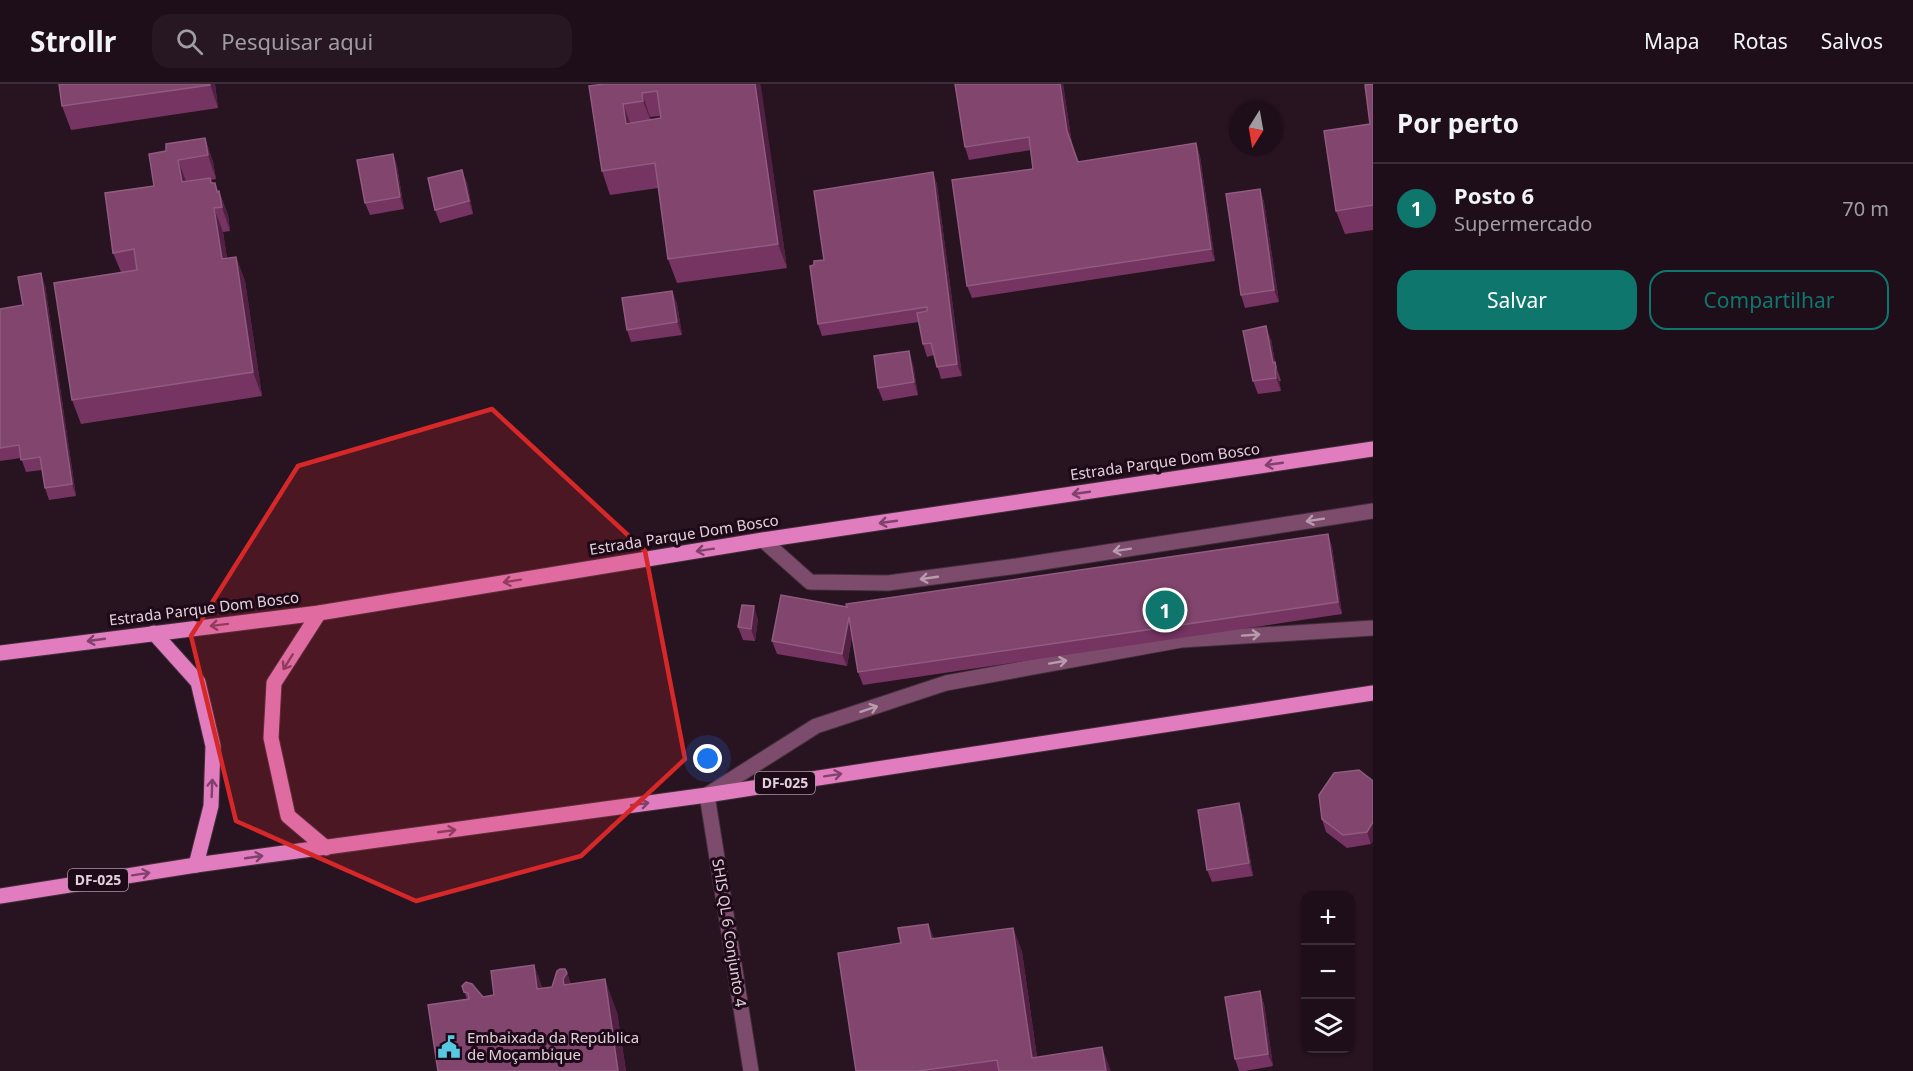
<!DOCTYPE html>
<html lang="pt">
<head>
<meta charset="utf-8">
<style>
  body { margin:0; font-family:"Noto Sans",sans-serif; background:#261722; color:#f1f3f6 }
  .controls { position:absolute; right:18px; bottom:18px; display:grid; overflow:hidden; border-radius:12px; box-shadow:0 2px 4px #0004 }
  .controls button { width:54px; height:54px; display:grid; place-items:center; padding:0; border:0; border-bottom:2px solid #3c2e38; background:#1e0e19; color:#f1f3f6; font:30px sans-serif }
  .compass { position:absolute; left:1229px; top:18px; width:54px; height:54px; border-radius:50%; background:#1e0e19; box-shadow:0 2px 4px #0004; rotate:191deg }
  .you { position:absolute; left:708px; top:675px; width:21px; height:21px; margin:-15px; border:4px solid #fff; border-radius:50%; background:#1a73e8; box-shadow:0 0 0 9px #1a73e833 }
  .badge { display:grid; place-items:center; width:39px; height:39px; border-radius:50%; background:#0f766e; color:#fff; font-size:20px; font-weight:700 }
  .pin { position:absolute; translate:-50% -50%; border:3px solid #fff; box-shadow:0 2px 6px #0006 }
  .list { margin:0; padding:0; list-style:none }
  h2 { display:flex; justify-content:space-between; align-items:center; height:78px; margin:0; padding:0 24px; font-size:26px }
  h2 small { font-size:20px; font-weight:400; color:#a19ca2 }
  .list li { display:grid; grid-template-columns:39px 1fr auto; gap:18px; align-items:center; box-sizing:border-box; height:90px; padding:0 24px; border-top:2px solid #3c2e38 }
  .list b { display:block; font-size:22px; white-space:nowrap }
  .list p { margin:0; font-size:20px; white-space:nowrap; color:#a19ca2 }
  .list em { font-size:20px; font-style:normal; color:#a19ca2 }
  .actions { display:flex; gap:12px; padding:18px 24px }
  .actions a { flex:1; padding:14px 0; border:2px solid #0f766e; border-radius:18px; text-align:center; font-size:21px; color:#0f766e }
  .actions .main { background:#0f766e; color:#fff }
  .icon { flex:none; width:33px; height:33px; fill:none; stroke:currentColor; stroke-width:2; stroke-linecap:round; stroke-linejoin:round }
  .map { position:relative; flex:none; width:1373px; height:987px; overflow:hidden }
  header { display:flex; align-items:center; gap:36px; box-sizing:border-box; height:84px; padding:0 30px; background:#1e0e19; border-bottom:2px solid #3c2e38 }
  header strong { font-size:28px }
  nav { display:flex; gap:33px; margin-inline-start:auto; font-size:21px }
  .search { width:420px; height:54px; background:#261722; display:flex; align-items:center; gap:15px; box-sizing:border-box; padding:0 21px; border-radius:18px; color:#a19ca2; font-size:22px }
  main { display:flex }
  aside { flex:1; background:#1e0e19 }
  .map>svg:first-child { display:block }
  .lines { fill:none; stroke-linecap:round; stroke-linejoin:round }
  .minor-casing { stroke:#422e3b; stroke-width:17 }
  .major-casing { stroke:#422e3b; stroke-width:17 }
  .minor { stroke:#7d4c6c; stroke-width:15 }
  .major { stroke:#e17cbf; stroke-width:15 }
  .wall { fill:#753461; fill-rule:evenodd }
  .shaded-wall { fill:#512042 }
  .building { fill:#81456e; stroke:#905b7f; stroke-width:1.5; fill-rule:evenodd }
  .oneway { stroke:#80426c }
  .oneway2 { stroke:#b89cae }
  .marked { fill:#d62828; fill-opacity:0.2; stroke:#d62828; stroke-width:4.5; stroke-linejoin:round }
  .labels { text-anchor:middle; stroke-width:6; stroke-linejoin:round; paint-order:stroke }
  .shield { fill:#1e0918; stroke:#a695a0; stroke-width:1.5 }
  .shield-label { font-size:14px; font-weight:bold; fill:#e0d1da }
  .street-label { font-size:15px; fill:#e0d1da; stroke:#1e0918 }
  .poi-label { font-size:15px; fill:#e0d1da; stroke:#1e0918; text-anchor:start }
</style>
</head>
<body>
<header>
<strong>Strollr</strong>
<div class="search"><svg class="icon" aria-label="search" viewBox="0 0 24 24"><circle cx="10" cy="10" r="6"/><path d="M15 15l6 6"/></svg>Pesquisar aqui</div>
<nav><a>Mapa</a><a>Rotas</a><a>Salvos</a></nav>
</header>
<main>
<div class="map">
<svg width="1373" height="987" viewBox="0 0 1373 987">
  <rect width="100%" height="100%" fill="#281321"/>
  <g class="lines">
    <g class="minor-casing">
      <g id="minor">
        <path d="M763,456l47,42 78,1 129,-17 356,-55"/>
        <path d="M751,987l-44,-276 109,-69 130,-43 235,-43 192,-12"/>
      </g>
    </g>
    <g class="major-casing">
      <g id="major">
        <path d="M319,529l-45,70 -3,55 17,78 38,32"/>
        <path d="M154,549l44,49 15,64 -2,60 -15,59"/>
        <path d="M0,569l319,-40 444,-73 610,-91"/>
        <path d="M0,812l196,-31 511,-70 666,-102"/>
      </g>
    </g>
    <use href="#minor" class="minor"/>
    <use href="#major" class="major"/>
  </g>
  <g class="wall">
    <path d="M215,0l3,24 -147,22 -9,-24z"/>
    <path d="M605,0h155l27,184 -110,15 -9,-24 -10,-71 -48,7 -8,-24zM661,32v2l-10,2 -1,-3z"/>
    <path d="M955,0h108l9,60 6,18 118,-19 4,13 15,105 -243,37 -5,-12 66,-117 -2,-19 -62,10 -4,-13z"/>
    <path d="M1373,0v146l-28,4 -9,-23 34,-87z"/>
    <path d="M205,54l8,24 3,17 -5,1 1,3h3l3,8h1l9,24 2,16 -7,1 4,26 9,-1 9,24 17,115 -181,28 -9,-24 49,-128 -8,-19 41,-67 12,-35z"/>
    <path d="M393,70l4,12 7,43 -34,6 -5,-12z"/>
    <path d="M933,88l4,13 25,191 -21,3 -7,-24 -7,2 -4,-13 -4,-22 -97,14 -4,-12 -4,-59 10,-5z"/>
    <path d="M467,98l6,32 -33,9 -5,-13z"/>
    <path d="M1260,105l4,13 15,100 -34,6 -4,-13z"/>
    <path d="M45,201l31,211 -27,4 -4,-12 -3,-18 -16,2 -5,-14 -21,3v-152l23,-4z"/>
    <path d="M672,207l5,13 5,31 -51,7 -4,-12z"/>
    <path d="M1271,255l4,23 6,19h-2l2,10 -23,3 -5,-13z"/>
    <path d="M913,280l5,31 -35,6 -5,-13z"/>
    <path d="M1328,450l4,13 10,67 -479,71 -5,-13 -6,-35 -5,29 -70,-12 -5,-13 75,-34z"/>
    <path d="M758,535l-3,22 -12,-1 -5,-13z"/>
    <path d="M1359,686l12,74 -24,4 -21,-16 -4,-13z"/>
    <path d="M1243,731l10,61 -41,6 -5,-12z"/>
    <path d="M928,840l6,15 79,-11 9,24 15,105 74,14h-255z"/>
    <path d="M534,881l8,23 10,-1 15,-14 4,11 46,28 9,59h-188l29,-72 -5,-13 21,11 11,-2z"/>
    <path d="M1260,907l4,13 9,62 -28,5h-6l-4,-12z"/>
  </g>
  <g class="shaded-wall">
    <path d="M210,0h5l3,24z"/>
    <path d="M755,0h5l1,2 26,182 -9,-24z"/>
    <path d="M1060,0h3l9,60 -5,-13z"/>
    <path d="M642,9l8,24 2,7 -9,-23z"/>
    <path d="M623,20l9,24 -6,-4z"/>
    <path d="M205,54l8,24 3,17 -8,-24z"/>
    <path d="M1196,59l4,13 15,105 -4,-12z"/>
    <path d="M393,70l4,12 7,43 -4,-12z"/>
    <path d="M178,76l9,24 -5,-2z"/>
    <path d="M462,86l5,12 6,32 -4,-13z"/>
    <path d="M933,88l4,13 25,191 -5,-12z"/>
    <path d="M215,99l13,32 2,16 -8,-24z"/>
    <path d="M1260,105l4,13 15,100 -5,-12z"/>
    <path d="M214,124l9,24 8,51 -9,-24z"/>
    <path d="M236,173l9,24 17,115 -9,-24z"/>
    <path d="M41,189l4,12 31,211 -4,-12z"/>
    <path d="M672,207l5,13 5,31 -5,-13z"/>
    <path d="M1266,242l5,13 4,23 6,19 -5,-13 -3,-5z"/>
    <path d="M909,267l4,13 5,31 -4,-13z"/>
    <path d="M1275,285l4,12 2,10 -5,-13z"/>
    <path d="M1328,450l4,13 10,67 -4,-12z"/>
    <path d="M754,522l4,13 -3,22 -4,-12z"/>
    <path d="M849,533l4,13 -6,36 -5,-12z"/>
    <path d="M1239,719l4,12 10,61 -4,-13z"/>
    <path d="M1373,738v20l-2,2 -4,-12z"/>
    <path d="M928,840l9,23 -6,-8z"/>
    <path d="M1013,844l9,24 17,119 -7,-13z"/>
    <path d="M534,881l12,33 -9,-9z"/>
    <path d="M567,889l12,33 -15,-21 -1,-6z"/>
    <path d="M605,895l12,33 9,59h-8z"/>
    <path d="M1260,907l4,13 9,62 -5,-12z"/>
    <path d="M1102,963l9,24h-5z"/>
  </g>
  <g class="building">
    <path d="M59,0h151v1l-148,21z"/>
    <path d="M605,0h150l23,160 -110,15 -13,-96 -53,8 -13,-85zM657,7l4,27 -35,6 -3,-20 20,-3 -1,-8z"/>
    <path d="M955,0h105l7,47 11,31 118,-19 15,106 -244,37 -15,-106 81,-11 -4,-32 -64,10z"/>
    <path d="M1373,0v121l-37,6 -12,-80 46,-7 -5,-39z"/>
    <path d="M205,54l3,17 -30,5 4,22 28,-4 1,5h4l2,9 2,-1 3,16 -8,1 8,51 14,-2 17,115 -181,28 -18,-117 83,-13 -3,-21 -21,4 -8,-60 49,-7 -5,-32 17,-3v-7z"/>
    <path d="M393,70l7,43 -35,6 -8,-43z"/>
    <path d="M462,86l7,31 -34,9 -7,-32z"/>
    <path d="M933,88l24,192 -20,3 -6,-24 -8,1 -6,-31 10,-2v-4l-109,17 -8,-58 4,-1v-4l10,-1 -10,-69z"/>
    <path d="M1260,105l14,101 -33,5 -15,-101z"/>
    <path d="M41,189l31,211 -27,4 -5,-31 -19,3 -2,-15 -19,3v-139l23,-4 -5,-28z"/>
    <path d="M672,207l5,31 -50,8 -5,-32z"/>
    <path d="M1266,242l7,37 2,-1 1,6 -1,1 1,9 -23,3 -10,-50z"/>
    <path d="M909,267l5,31 -36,6 -4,-32z"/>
    <path d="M1328,450l10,68 -480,70 -9,-55 -7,37 -70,-13 9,-46 66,12 -1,-3z"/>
    <path d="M742,521l12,1 -3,23 -13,-2z"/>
    <path d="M1359,686l14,11v41l-6,10 -24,3 -21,-16 -3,-24 15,-22z"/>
    <path d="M1239,719l10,60 -42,7 -9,-60z"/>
    <path d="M928,840l3,15 82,-11 19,130 70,-11 4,24h-107l-2,-11 -79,11h-62l-18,-118 63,-10 -3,-15z"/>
    <path d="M534,881l3,24 15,-2 5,-16 3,-2h5l2,4 -4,6 1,6 41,-6 13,92h-180l-10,-66 41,-6 -1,-6 -4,-1 -2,-6 4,-4 6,2 11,13 11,-2 -3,-24z"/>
    <path d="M1260,907l8,63 -33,5 -10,-62z"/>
  </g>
  <defs><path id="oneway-shaft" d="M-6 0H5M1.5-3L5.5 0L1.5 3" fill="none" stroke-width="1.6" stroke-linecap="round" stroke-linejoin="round" transform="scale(1.5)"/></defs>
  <g class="oneway">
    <use href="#oneway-shaft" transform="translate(1274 380) rotate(172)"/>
    <use href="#oneway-shaft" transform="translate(1081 409) rotate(172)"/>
    <use href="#oneway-shaft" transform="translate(888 438) rotate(172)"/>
    <use href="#oneway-shaft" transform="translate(705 466) rotate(171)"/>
    <use href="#oneway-shaft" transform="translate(512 497) rotate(171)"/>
    <use href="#oneway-shaft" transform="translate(219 541) rotate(173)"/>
    <use href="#oneway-shaft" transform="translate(96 556) rotate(172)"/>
    <use href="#oneway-shaft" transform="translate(288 578) rotate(122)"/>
    <use href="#oneway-shaft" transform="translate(833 691) rotate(-9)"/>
    <use href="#oneway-shaft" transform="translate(212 704) rotate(-88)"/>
    <use href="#oneway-shaft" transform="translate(640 720) rotate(-8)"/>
    <use href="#oneway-shaft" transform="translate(447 747) rotate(-8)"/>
    <use href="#oneway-shaft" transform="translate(254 773) rotate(-8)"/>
    <use href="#oneway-shaft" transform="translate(141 790) rotate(-9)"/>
  </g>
  <g class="oneway2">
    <use href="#oneway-shaft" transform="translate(1315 436) rotate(171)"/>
    <use href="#oneway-shaft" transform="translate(1122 466) rotate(171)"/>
    <use href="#oneway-shaft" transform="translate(929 494) rotate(172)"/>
    <use href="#oneway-shaft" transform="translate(1251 551) rotate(-4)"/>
    <use href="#oneway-shaft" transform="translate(1058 578) rotate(-10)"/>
    <use href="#oneway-shaft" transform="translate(869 625) rotate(-18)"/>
  </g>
  <path class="marked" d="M492,325l153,142 40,208 -104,97 -165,45 -180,-80 -45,-185 107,-170z"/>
  <defs>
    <g id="civic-bare" transform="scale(1.8)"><path d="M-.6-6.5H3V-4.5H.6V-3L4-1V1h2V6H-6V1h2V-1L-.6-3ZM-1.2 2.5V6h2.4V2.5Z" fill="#56c9e1" stroke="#1e0918" stroke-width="2.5" paint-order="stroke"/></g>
  </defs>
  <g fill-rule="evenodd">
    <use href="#civic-bare" x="449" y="963"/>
  </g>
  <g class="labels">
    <g class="shield">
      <rect x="755" y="688" width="60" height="22" rx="4.5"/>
      <rect x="68" y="785" width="60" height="22" rx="4.5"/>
    </g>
    <g class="shield-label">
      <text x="785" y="704">DF-025</text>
      <text x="98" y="801">DF-025</text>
    </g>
    <g class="street-label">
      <text transform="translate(1165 378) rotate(-8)" y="5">Estrada Parque Dom Bosco</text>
      <text transform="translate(684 451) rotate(-9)" y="5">Estrada Parque Dom Bosco</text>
      <text transform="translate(204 525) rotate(-7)" y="5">Estrada Parque Dom Bosco</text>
      <text transform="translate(729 849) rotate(81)" y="5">SHIS QL 6 Conjunto 4</text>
    </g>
    <g class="poi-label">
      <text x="467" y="959">Embaixada da República<tspan x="467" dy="17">de Moçambique</tspan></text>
    </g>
  </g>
</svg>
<div class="controls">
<button>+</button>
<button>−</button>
<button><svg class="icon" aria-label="layers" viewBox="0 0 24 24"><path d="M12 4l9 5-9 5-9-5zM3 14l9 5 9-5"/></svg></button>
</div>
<svg class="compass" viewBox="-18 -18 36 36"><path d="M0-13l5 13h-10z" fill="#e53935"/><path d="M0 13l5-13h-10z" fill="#a19ca2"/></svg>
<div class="you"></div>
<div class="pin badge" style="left:1165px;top:526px">1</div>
</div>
<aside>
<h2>Por perto<small></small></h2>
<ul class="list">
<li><span class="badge">1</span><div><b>Posto 6</b><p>Supermercado</p></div><em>70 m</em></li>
</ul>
<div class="actions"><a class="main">Salvar</a><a>Compartilhar</a></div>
</aside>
</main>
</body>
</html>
